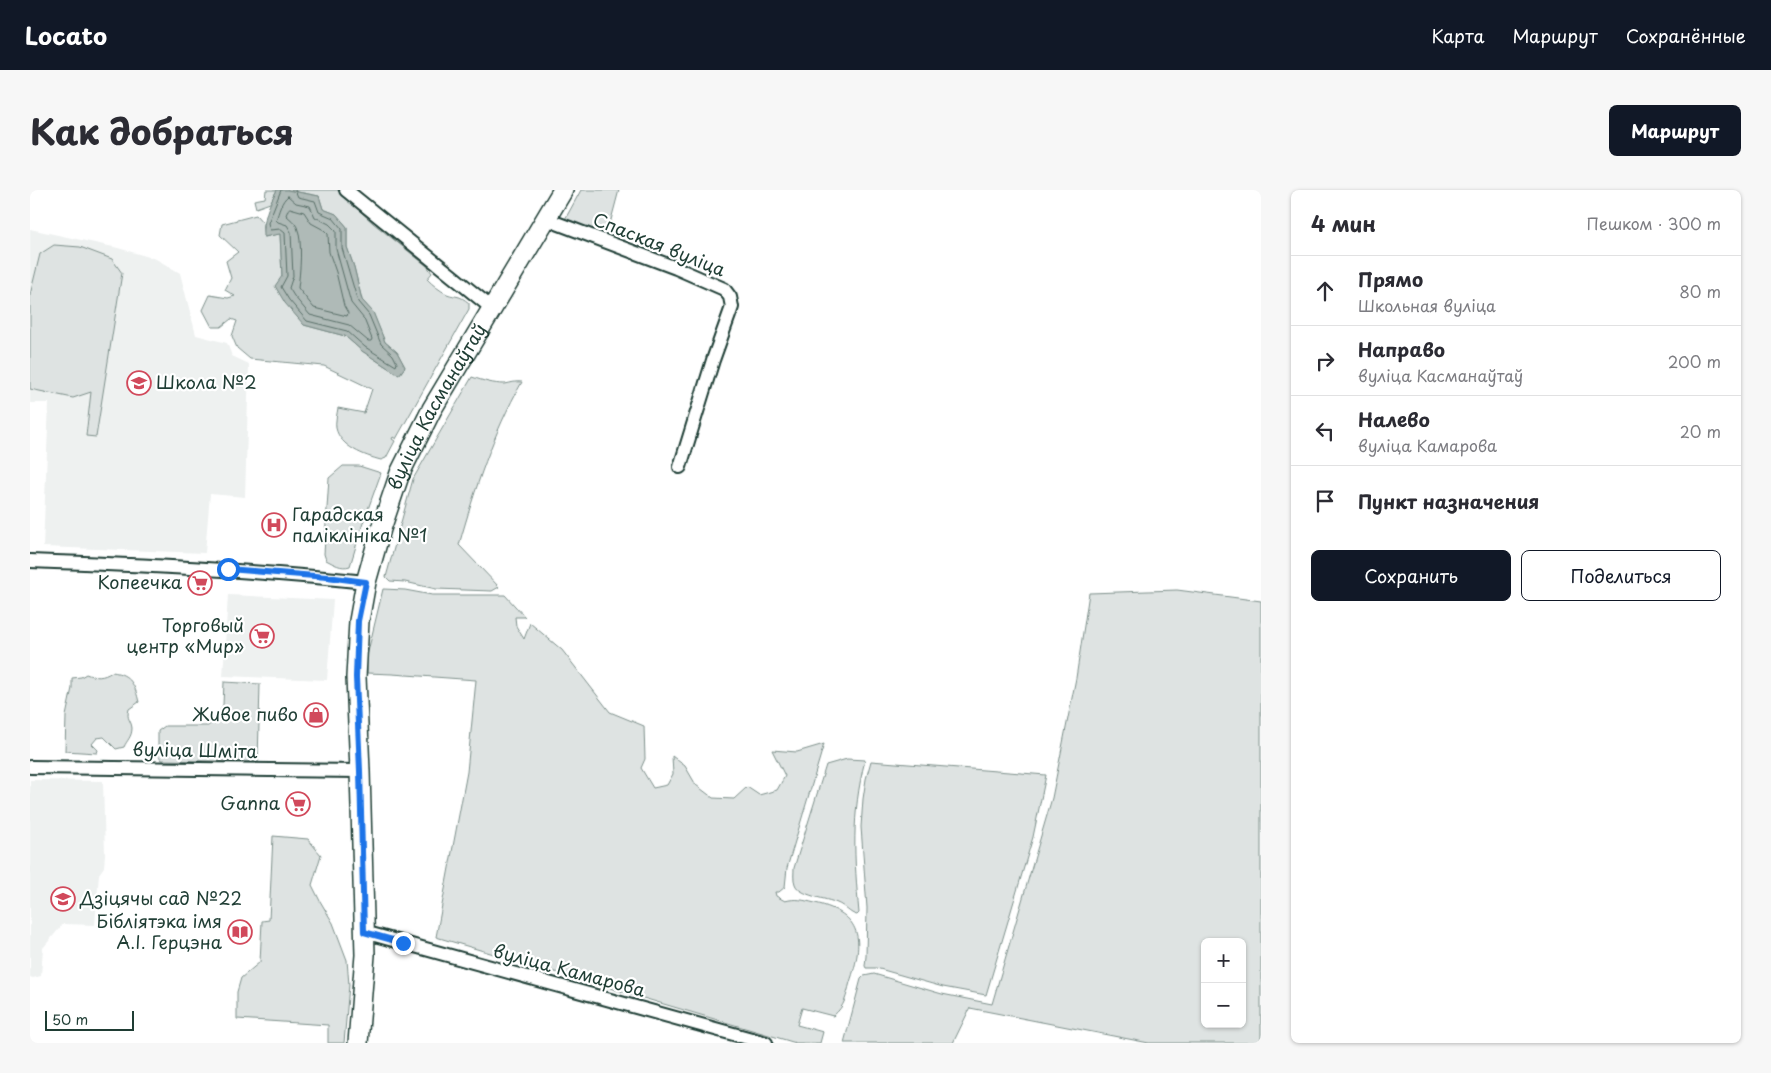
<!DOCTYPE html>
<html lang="ru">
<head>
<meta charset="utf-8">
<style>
  body { margin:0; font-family:"Playpen Sans",sans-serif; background:#f7f7f7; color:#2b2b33 }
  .controls { position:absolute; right:15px; bottom:15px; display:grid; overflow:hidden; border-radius:8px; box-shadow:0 1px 4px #0004 }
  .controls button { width:45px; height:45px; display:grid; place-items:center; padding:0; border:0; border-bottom:1px solid #e1e1e2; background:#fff; color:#2b2b33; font:25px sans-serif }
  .scale { position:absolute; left:15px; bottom:12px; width:89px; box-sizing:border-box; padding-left:5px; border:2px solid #1f3d34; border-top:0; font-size:14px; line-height:18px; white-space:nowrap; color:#1f3d34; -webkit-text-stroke:4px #fff; paint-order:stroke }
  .stop { position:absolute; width:15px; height:15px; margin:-11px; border:4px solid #1a73e8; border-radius:50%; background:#fff }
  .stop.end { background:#1a73e8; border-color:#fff; box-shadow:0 1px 5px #0008 }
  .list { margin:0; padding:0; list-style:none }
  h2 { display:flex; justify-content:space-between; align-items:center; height:65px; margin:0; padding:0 20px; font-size:21px }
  h2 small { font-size:16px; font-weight:400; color:#7c7c81 }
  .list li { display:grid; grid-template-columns:32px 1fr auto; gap:15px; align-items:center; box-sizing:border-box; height:70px; padding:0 20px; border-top:1px solid #e1e1e2 }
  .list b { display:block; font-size:19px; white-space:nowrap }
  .list p { margin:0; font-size:16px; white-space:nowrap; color:#7c7c81 }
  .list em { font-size:16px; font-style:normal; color:#7c7c81 }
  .actions { display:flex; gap:10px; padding:15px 20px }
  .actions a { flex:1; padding:11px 0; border:1px solid #111827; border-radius:8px; text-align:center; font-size:18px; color:#111827 }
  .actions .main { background:#111827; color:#fff }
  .icon { flex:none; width:28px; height:28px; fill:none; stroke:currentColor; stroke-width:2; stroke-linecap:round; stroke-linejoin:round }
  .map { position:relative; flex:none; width:1231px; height:853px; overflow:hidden; border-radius:8px }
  header { display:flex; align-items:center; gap:30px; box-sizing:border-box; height:70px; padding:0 25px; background:#111827; color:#fff }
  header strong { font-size:24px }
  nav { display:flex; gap:28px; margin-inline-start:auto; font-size:18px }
  .intro { display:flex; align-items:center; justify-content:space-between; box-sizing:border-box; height:120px; padding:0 30px }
  h1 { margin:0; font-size:35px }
  .button { padding:12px 22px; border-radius:8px; background:#111827; color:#fff; font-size:18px; font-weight:700 }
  main { display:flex; gap:30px; padding:0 30px }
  aside { flex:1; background:#fff; border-radius:8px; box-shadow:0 1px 4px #0004 }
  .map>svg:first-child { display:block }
  .built { fill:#eef1f0 }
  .green { fill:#dee3e2; stroke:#7e908b; fill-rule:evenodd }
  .water { fill:#afbab7; stroke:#758883 }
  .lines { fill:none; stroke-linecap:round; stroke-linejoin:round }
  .shore { stroke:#596f68; stroke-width:1 }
  .street-casing { stroke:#1f3d34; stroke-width:16 }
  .secondary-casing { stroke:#1f3d34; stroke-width:22 }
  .street { stroke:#fff; stroke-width:12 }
  .secondary { stroke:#fff; stroke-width:19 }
  .route { stroke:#1a73e8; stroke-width:6 }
  .labels { text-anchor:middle; stroke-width:4.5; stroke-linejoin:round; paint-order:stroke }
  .street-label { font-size:18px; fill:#1f3d34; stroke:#fff }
  .poi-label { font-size:18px; fill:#1f3d34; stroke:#fff; text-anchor:end }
</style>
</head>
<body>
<header>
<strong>Locato</strong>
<nav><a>Карта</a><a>Маршрут</a><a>Сохранённые</a></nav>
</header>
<div class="intro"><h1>Как добраться</h1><a class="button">Маршрут</a></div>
<main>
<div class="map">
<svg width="1231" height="853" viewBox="0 0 1231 853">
  <rect width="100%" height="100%" fill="#fff"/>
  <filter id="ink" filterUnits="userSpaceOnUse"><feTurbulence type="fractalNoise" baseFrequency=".02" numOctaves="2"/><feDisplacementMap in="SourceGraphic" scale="10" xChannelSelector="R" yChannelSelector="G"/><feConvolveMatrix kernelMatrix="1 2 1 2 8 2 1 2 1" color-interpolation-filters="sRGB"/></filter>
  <g filter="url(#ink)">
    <g class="built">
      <path d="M0,39l88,19 38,11 24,14 16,62 31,8 5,13 17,8 -4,133 -35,-3 -5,59 -162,-6 6,-144h-19z"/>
      <path d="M198,405l105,5 -6,80 -104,-4z"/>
      <path d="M0,590l73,1 2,73 -1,13 -5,7 -4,51 -32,-1 -20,24 -2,28 -8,2 -3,-1z"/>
    </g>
    <g class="green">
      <path d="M236,0h11l-7,13 -14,5 -2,-8 11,-2z"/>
      <path d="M257,0h50l36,33 54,43 5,7 -5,6c6,6 12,11 20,15 11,4 11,0 22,9v6l-73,130 -3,-2 -1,2 3,2 -9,17 -5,2c-16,-4 -41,-13 -45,-32 -1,-6 1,-14 2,-20l26,5 8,-24 -48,-23 -74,-7 -13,-11 -5,-12 5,-15 -6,-2 -10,8h-9l-9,-17 7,-15 18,3 7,-2 -10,-6 6,-12 -5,-17 12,-9 -18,-17 2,-11 34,-9 7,8 2,14 15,-4 2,43 22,49 41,11 17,15 37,24 6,-8 -8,-15 -12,-10 -12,-29 -11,-13 -8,-33 -7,-20v-20l-11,-13 -13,-5 -4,-13z"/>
      <path d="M551,0h38l-13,49 -43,-16z"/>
      <path d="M24,55l26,2 32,12 10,14 -26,164 -10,-1 5,-44 -18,6 -43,-9v-94l10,-41z"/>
      <path d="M442,187c12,4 21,7 33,7 6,-1 10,-3 17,-2 -29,51 -47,107 -63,163l40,42 -7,4 -56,-2 -31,-7 -15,-1 -4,-4 27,-98z"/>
      <path d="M313,276h16l22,7 -18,50 -13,43c-9,3 -16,-2 -24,-6l-2,-6 5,-76z"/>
      <path d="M353,399l22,1 27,5h73l20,22h-10l1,9 8,13 6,-16 32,27 48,62 34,14 1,33 -4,9 12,20 14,-3 6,-11 -1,-18 13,10 11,19 17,13 21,1 13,-12 12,8 18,-5 8,-14 -13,-26 25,2 27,-8 -37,124 -2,19 -6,5h-4l1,4 9,5c11,-3 18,-1 30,2 48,11 49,38 35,79 -4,15 -5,24 -17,34l-31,-8 -5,17 26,7 -3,11h-24l-360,-106 31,-165 9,-92 -84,-6 -25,-1v-17z"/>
      <path d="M1147,400l84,11v442h-112l-179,-35 -17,35h-109l17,-64 3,-3 10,-2 68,20 50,10 60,-206 24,-120 13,-85zM1175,752h37v82h-37z"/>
      <path d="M82,482c19,2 23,14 27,30l-10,7c-3,11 2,10 3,19 0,9 -5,12 -8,19l-8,2 -12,-12 -7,1 -5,6 6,6 -1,3 -32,-2 1,-35 6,-28v-10l9,-1 5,-3c10,4 17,4 26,-2z"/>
      <path d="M194,492l36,2 -2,78 -96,-2 -4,-5v-24l7,-5h43l9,-8 6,-13z"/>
      <path d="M817,569l18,1c-14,56 -11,97 -6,153l-2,2c-7,-1 -12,-9 -20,-12 -11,-5 -38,-7 -42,-19 -2,-5 -1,-11 -1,-16l32,-103z"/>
      <path d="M841,571l175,14 -13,62 -47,158 -43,-8 -67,-19h-10l-1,-2 1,-10 1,-48 -6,-81 2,-28 3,-20z"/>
      <path d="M243,646l35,3 13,16 -9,30 8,16 13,22 14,37 2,25 -5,58h-16v-18l-91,-6v-27l4,-14 19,-16 2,-41 7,-1z"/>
    </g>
    <path class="water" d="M247,0h10l32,6 4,13 13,5 11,13v20l7,20 8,33 11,12 12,30 12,10 8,15 -6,8 -37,-24 -17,-15 -41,-11 -19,-22 -10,-17 7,-10 -2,-42 -16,3c-1,-18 4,-31 13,-47z"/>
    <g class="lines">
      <g class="shore">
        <path d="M251,0l-13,33 2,7 10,-1 5,4 2,43 -6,11 8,13 18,21 40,10 18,16 31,19 1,-3 -4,-8 -12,-11 -12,-29 -11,-13 -16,-54v-19l-9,-11 -14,-6 -4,-11 -17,-4 -3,-7"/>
        <path d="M258,6l8,7 14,3 5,11 14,7 7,7v18l15,54 13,16 8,20 -1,2h-3l-19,-16 -39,-10 -16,-19 -5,-8 4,-12 -2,-44 -4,-7 -9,-3 -2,-2c3,-8 5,-19 12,-24z"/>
        <path d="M260,18l14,4 7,11 13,7 4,4 1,18 7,20 8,34 4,7 -1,3 -33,-8 -16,-20c2,-15 5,-47 -1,-61 -2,-5 -7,-8 -11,-12l2,-5z"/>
      </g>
      <g class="street-casing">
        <g id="street">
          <path d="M316,0l147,119"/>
          <path d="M516,29l130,49 48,21 6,8 2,10 -19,53 -33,107"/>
          <path d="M0,371c112,4 224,9 336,21"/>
          <path d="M0,577l330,4"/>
          <path d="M334,742l402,111"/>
        </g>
      </g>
      <g class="secondary-casing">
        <g id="secondary">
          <path id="s1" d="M328,853l7,-88 -5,-184 -4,-94 3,-56 7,-39 15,-53 19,-56 32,-64 131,-219"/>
        </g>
      </g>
      <use href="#street" class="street"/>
      <use href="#secondary" class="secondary"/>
    </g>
  </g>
  <g class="lines" filter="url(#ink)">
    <path class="route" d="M198,379l99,8 39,5 -8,39 -2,56 4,94 4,161 39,11"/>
  </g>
  <defs>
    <g id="school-ring" transform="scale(1.25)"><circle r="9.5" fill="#fff" stroke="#d1495b" stroke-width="1.5"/><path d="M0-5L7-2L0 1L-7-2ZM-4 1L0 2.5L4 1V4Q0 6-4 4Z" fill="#d1495b"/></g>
    <g id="hospital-ring" transform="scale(1.25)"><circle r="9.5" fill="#fff" stroke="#d1495b" stroke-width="1.5"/><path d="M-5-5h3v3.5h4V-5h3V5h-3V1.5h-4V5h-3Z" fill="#d1495b"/></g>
    <g id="supermarket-ring" transform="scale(1.25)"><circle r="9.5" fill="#fff" stroke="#d1495b" stroke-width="1.5"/><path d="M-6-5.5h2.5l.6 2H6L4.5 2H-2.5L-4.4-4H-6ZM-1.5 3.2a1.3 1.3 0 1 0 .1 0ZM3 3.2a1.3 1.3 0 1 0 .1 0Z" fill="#d1495b"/></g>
    <g id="shop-ring" transform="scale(1.25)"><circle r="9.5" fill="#fff" stroke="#d1495b" stroke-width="1.5"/><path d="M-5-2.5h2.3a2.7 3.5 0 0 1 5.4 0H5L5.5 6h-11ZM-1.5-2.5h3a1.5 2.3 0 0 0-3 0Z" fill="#d1495b"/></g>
    <g id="library-ring" transform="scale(1.25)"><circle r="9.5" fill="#fff" stroke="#d1495b" stroke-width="1.5"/><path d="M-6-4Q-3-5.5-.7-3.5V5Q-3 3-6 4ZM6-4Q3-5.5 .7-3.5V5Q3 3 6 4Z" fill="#d1495b"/></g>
  </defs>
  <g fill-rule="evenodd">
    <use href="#school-ring" x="109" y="193"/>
    <use href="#hospital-ring" x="244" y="335"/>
    <use href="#supermarket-ring" x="170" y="393"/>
    <use href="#supermarket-ring" x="232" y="446"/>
    <use href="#shop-ring" x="286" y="525"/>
    <use href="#supermarket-ring" x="268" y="614"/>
    <use href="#school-ring" x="33" y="709"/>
    <use href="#library-ring" x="210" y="742"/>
  </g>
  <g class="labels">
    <g class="street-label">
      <text transform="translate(629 55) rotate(22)" y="6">Спаская вуліца</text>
      <text dy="6" stroke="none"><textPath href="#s1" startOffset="652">вуліца Касманаўтаў</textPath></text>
      <text transform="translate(165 561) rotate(1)" y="6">вуліца Шміта</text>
      <text transform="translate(539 781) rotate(15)" y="6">вуліца Камарова</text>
    </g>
    <g class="poi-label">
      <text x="126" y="199" text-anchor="start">Школа №2</text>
      <text x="262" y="331" text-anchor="start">Гарадская<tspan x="262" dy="21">паліклініка №1</tspan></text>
      <text x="152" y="399">Копеечка</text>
      <text x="214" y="442">Торговый<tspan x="214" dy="21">центр «Мир»</tspan></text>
      <text x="268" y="531">Живое пиво</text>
      <text x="250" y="620">Ganna</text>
      <text x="50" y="715" text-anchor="start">Дзіцячы сад №22</text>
      <text x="192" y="738">Бібліятэка імя<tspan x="192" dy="21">А.І. Герцэна</tspan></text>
    </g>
  </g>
</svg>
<div class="controls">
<button>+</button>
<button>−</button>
</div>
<div class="scale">50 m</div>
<div class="stop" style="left:198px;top:379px"></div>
<div class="stop end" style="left:373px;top:753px"></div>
</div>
<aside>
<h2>4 мин<small>Пешком · 300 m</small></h2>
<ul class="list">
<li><svg class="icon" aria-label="ahead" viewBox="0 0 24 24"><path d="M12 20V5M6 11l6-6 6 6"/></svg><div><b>Прямо</b><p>Школьная вуліца</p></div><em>80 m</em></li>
<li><svg class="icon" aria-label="right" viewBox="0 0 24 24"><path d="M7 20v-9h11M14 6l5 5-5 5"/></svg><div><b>Направо</b><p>вуліца Касманаўтаў</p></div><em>200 m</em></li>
<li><svg class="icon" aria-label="left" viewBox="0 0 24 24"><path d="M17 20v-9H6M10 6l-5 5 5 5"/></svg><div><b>Налево</b><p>вуліца Камарова</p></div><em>20 m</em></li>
<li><svg class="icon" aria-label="arrive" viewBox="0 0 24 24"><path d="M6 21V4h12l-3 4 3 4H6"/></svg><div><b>Пункт назначения</b></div></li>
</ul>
<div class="actions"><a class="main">Сохранить</a><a>Поделиться</a></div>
</aside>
</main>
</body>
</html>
